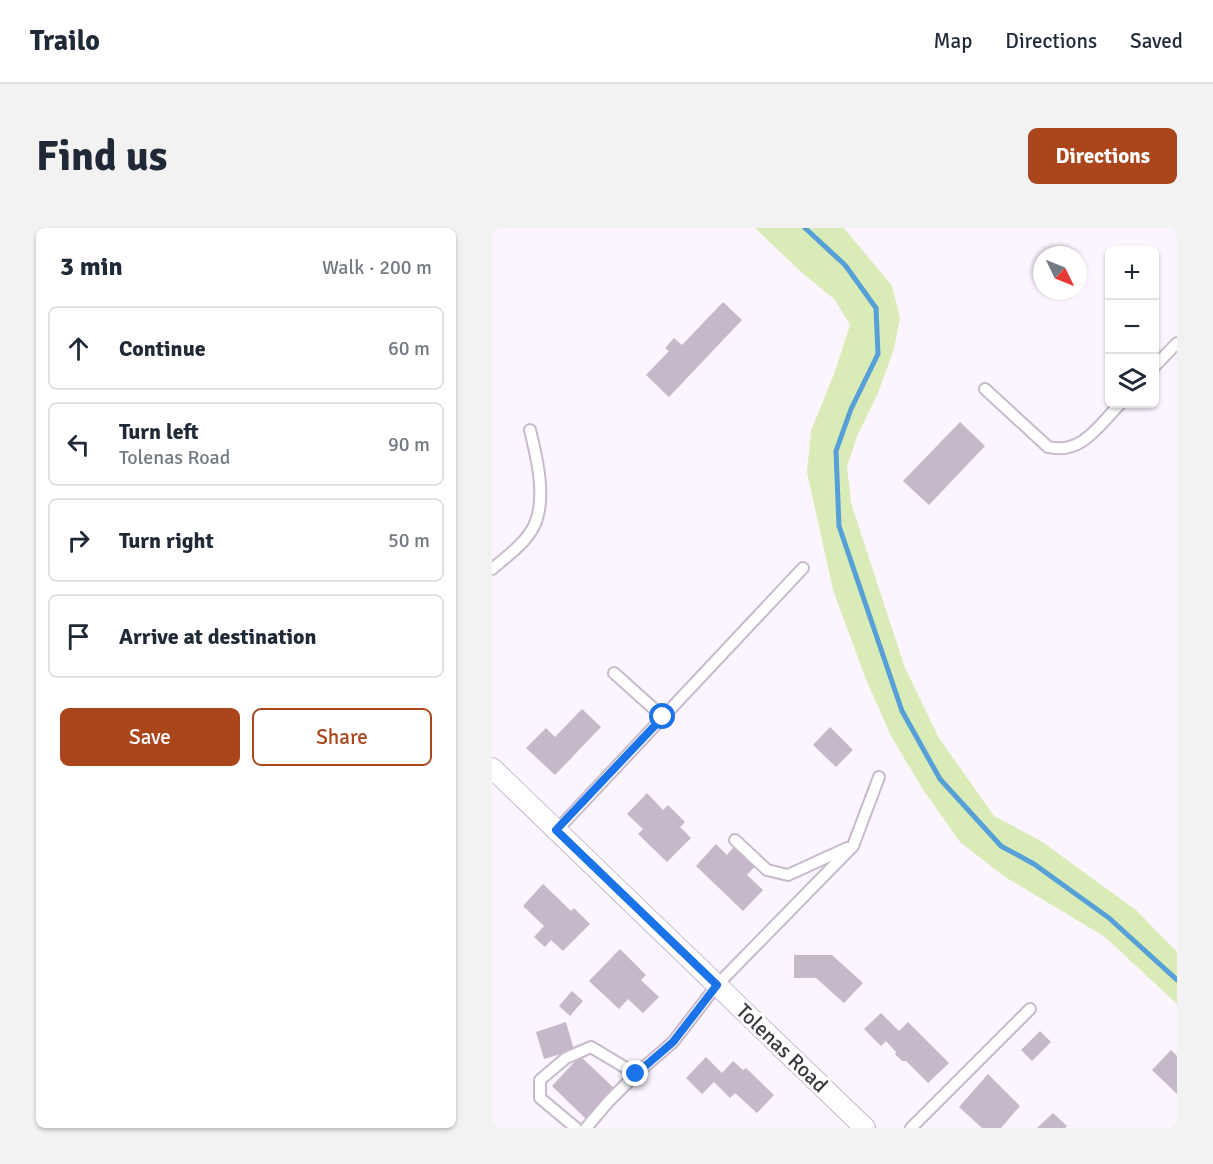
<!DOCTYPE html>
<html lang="en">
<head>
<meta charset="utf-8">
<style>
  body { margin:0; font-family:Signika,sans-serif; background:#f2f2f3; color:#1f2937 }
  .controls { position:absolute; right:18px; top:18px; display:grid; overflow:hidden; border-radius:9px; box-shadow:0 2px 4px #0004 }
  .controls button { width:54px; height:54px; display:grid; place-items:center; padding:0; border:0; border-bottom:2px solid #e0e1e3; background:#fff; color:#1f2937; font:30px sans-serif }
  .compass { position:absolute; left:541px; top:18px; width:54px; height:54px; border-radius:50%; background:#fff; box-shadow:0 2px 4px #0004; rotate:133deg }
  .stop { position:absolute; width:18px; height:18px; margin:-14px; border:4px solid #1a73e8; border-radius:50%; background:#fff }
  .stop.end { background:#1a73e8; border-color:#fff; box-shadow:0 2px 6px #0008 }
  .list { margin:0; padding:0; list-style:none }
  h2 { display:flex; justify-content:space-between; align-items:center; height:78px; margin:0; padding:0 24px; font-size:26px }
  h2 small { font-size:20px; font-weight:400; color:#747a83 }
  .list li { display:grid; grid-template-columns:39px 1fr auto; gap:18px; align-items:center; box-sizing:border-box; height:84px; margin:0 12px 12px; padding:0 12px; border:2px solid #e0e1e3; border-radius:9px }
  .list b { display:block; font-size:22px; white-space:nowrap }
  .list p { margin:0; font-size:20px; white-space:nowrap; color:#747a83 }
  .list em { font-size:20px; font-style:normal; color:#747a83 }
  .actions { display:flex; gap:12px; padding:18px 24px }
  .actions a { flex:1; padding:14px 0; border:2px solid #ab451c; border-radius:9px; text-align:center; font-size:21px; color:#ab451c }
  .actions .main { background:#ab451c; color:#fff }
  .icon { flex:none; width:33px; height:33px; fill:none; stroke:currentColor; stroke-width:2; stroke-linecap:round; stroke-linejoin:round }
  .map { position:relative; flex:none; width:685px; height:900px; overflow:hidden; border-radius:9px }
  header { display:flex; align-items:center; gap:36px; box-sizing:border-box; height:84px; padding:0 30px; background:#fff; border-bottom:2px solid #e0e1e3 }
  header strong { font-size:28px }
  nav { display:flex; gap:33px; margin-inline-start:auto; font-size:21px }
  .intro { display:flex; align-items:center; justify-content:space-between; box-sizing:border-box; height:144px; padding:0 36px }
  h1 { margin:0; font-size:42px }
  .button { padding:15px 27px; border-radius:9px; background:#ab451c; color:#fff; font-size:21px; font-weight:700 }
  main { display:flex; gap:36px; padding:0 36px }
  aside { flex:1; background:#fff; border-radius:9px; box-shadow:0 2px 4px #0004 }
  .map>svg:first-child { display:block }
  .green { fill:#d9ecb7 }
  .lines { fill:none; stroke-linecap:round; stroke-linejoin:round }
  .stream { stroke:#56a0d7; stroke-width:5 }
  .building { fill:#c5b8c9 }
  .lane-casing { stroke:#c7bbcc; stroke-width:14 }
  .street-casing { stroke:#c7bbcc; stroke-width:22 }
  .lane { stroke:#fff; stroke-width:10 }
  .street { stroke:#fff; stroke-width:20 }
  .route { stroke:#1a73e8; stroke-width:8 }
  .labels { text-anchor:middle; stroke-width:6; stroke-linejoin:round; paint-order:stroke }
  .street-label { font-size:21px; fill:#3c373e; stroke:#fff }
</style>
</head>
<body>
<header>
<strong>Trailo</strong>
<nav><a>Map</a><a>Directions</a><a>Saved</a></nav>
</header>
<div class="intro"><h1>Find us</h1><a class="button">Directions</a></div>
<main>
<aside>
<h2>3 min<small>Walk · 200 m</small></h2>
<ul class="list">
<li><svg class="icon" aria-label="ahead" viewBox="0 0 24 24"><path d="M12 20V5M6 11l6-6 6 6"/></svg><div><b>Continue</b></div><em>60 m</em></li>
<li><svg class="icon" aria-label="left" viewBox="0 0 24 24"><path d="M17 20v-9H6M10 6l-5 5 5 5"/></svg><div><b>Turn left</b><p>Tolenas Road</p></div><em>90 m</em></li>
<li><svg class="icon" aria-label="right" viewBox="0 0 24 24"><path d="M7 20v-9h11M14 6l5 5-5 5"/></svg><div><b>Turn right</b></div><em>50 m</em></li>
<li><svg class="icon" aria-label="arrive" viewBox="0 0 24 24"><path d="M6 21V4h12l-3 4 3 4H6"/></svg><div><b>Arrive at destination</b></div></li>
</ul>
<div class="actions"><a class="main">Save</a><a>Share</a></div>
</aside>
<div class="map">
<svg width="685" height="900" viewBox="0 0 685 900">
  <rect width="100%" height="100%" fill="#fcf4fe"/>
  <path class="green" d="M263,0h89l48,58 8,32 -6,31 -16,44 -20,41 -11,32 4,37 54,165 34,70 55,78 47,25 95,69 41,42v52l-72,-67 -100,-60 -45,-35 -38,-54 -31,-52 -26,-59 -32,-87 -26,-118 4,-41 23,-57 16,-49 -15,-25 -36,-30z"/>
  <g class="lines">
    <path class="stream" d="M313,0l40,37 31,43 2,46 -27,55 -15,42 3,75 63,185 38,68 61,67 33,18 75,54 68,62"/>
  </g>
  <g class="building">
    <path d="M231,74l19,18 -73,77 -23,-22 23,-24 -4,-3 9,-10 8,7z"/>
    <path d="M468,194l25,24 -56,59 -26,-24z"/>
    <path d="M90,481l19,18 -46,48 -29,-27 20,-20 9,9z"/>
    <path d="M338,499l23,23 -17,17 -23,-22z"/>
    <path d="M155,565l16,17 5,-5 17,17 -5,5 11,11 -24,24 -29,-28 5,-5 -16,-15z"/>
    <path d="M224,616l11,11 9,-11 21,20 -10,11 16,15 -20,21 -47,-45z"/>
    <path d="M51,656l28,27 3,-3 16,16 -27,27 -12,-11 -6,7 -11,-10 10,-11 -21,-20z"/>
    <path d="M128,721l26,26 -5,5 18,17 -16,16 -15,-14 -9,10 -30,-28z"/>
    <path d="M302,727h38l31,28 -19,20 -28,-25h-22z"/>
    <path d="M80,763l11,10 -13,15 -11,-10z"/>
    <path d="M389,785l18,18 9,-9 41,41 -21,20 -22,-22h-4l-7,-7 1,-2 -10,-11 -5,5 -17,-17z"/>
    <path d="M74,794l8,28 -30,9 -8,-27z"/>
    <path d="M548,803l11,11 -19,19 -11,-11z"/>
    <path d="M679,822l6,6v38l-25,-24z"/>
    <path d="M88,828l35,33 -29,30 -34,-33z"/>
    <path d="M214,829l16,16 11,-12 10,9 3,-2 28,27 -17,18 -22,-20 -5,5 -16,-16 -12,12 -16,-16z"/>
    <path d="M496,846l32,32 -19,22h-19l-23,-21z"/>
    <path d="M561,885l14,13 -2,2h-28z"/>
  </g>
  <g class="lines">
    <g class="lane-casing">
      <g id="lane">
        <path d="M662,139l23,-24"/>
        <path d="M493,161l63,58c34,8 51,-22 72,-43"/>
        <path d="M0,341c15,-13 33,-25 42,-43 13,-27 3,-68 -4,-96"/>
        <path d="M122,445l49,44"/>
        <path d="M65,602l246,-262"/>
        <path d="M243,612l32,30 21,5 59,-27"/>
        <path d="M84,900l-36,-30v-18l26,-22 25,-11 45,27"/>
        <path d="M94,900l23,-27 27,-27 37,-32 44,-57 136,-139 26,-69"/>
        <path d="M419,900l119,-119"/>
      </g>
    </g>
    <g class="street-casing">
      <path id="street" d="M0,540l373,360"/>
    </g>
    <use href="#lane" class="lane"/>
    <use href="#street" class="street"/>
  </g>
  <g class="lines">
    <path class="route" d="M144,846l37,-32 44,-57 -161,-155 107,-113"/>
  </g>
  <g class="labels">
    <g class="street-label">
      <text transform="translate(290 820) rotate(44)" y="7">Tolenas Road</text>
    </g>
  </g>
</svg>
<div class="controls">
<button>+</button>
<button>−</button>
<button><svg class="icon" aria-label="layers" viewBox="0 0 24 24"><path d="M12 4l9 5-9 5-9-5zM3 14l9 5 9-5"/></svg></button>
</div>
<svg class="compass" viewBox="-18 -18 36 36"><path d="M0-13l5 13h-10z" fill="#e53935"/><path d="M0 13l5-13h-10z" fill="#747a83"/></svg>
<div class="stop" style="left:171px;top:489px"></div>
<div class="stop end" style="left:144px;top:846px"></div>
</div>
</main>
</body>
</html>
